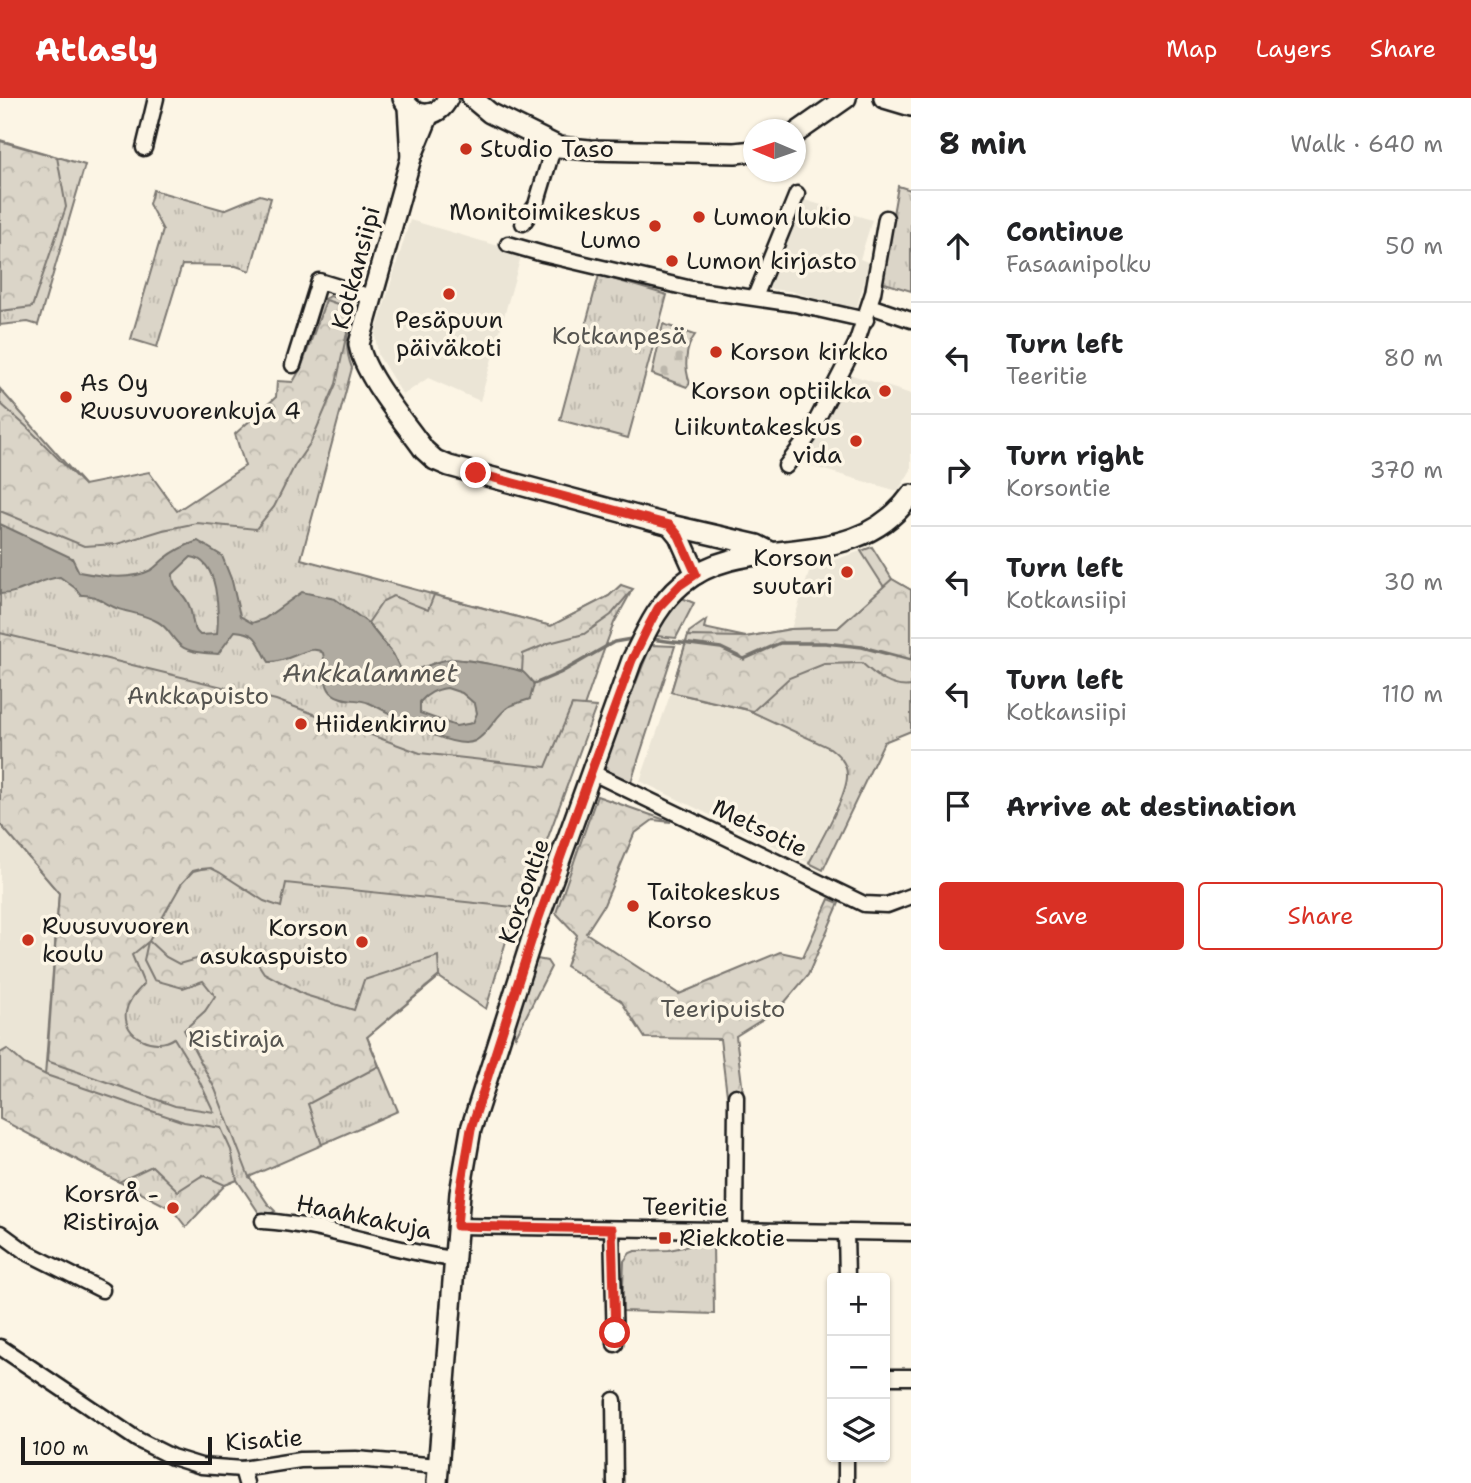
<!DOCTYPE html>
<html lang="en">
<head>
<meta charset="utf-8">
<style>
  body { margin:0; font-family:"Shantell Sans",sans-serif; background:#f6f6f6; color:#202124 }
  .controls { position:absolute; right:21px; bottom:21px; display:grid; overflow:hidden; border-radius:7px; box-shadow:0 2px 5px #0004 }
  .controls button { width:63px; height:63px; display:grid; place-items:center; padding:0; border:0; border-bottom:2px solid #e0e0e0; background:#fff; color:#202124; font:35px sans-serif }
  .compass { position:absolute; left:743px; top:21px; width:63px; height:63px; border-radius:50%; background:#fff; box-shadow:0 2px 5px #0004; rotate:272deg }
  .scale { position:absolute; left:21px; bottom:18px; width:191px; box-sizing:border-box; padding-left:7px; border:4px solid #1c1c1c; border-top:0; font-size:19px; line-height:24px; white-space:nowrap; color:#1c1c1c; -webkit-text-stroke:5px #fcf5e5; paint-order:stroke }
  .stop { position:absolute; width:21px; height:21px; margin:-16px; border:5px solid #d93025; border-radius:50%; background:#fff }
  .stop.end { background:#d93025; border-color:#fff; box-shadow:0 2px 7px #0008 }
  .list { margin:0; padding:0; list-style:none }
  h2 { display:flex; justify-content:space-between; align-items:center; height:91px; margin:0; padding:0 28px; font-size:30px }
  h2 small { font-size:23px; font-weight:400; color:#757577 }
  .list li { display:grid; grid-template-columns:46px 1fr auto; gap:21px; align-items:center; box-sizing:border-box; height:112px; padding:0 28px; border-top:2px solid #e0e0e0 }
  .list b { display:block; font-size:26px; white-space:nowrap }
  .list p { margin:0; font-size:23px; white-space:nowrap; color:#757577 }
  .list em { font-size:23px; font-style:normal; color:#757577 }
  .actions { display:flex; gap:14px; padding:21px 28px }
  .actions a { flex:1; padding:16px 0; border:2px solid #d93025; border-radius:7px; text-align:center; font-size:24px; color:#d93025 }
  .actions .main { background:#d93025; color:#fff }
  .icon { flex:none; width:38px; height:38px; fill:none; stroke:currentColor; stroke-width:2; stroke-linecap:round; stroke-linejoin:round }
  .map { position:relative; flex:none; width:911px; height:1385px; overflow:hidden }
  header { display:flex; align-items:center; gap:42px; box-sizing:border-box; height:98px; padding:0 35px; background:#d93025; color:#fff }
  header strong { font-size:33px }
  nav { display:flex; gap:38px; margin-inline-start:auto; font-size:24px }
  main { display:flex }
  aside { flex:1; background:#fff }
  .map>svg:first-child { display:block }
  .built { fill:#ebe5d6 }
  .grass { fill:url(#grass-tufts); stroke:#7c7872; stroke-width:2 }
  .forest { fill:url(#forest-crowns); stroke:#7c7872; stroke-width:2 }
  .cemetery { fill:url(#cemetery-stones); stroke:#7c7872; stroke-width:2 }
  .water { fill:#b0aba1; stroke:#75726c; stroke-width:2; fill-rule:evenodd }
  .lines { fill:none; stroke-linecap:round; stroke-linejoin:round }
  .stream { stroke:#75726c; stroke-width:3.5 }
  .minor-casing { stroke:#1c1c1c; stroke-width:19 }
  .major-casing { stroke:#1c1c1c; stroke-width:24 }
  .minor { stroke:#fcf5e5; stroke-width:14 }
  .major { stroke:#fcf5e5; stroke-width:19 }
  .route { stroke:#d93025; stroke-width:9 }
  .poi-dot { fill:#c8321e; stroke:#fcf5e5; stroke-width:2.5 }
  .labels { text-anchor:middle; stroke-width:7; stroke-linejoin:round; paint-order:stroke }
  .poi-label { font-size:24px; fill:#1c1c1c; stroke:#fcf5e5; text-anchor:start }
  .street-label { font-size:24px; fill:#1c1c1c; stroke:#fcf5e5 }
  .park-label { font-size:24px; fill:#555450; stroke:#fcf5e5 }
  .water-label { font-size:26px; font-style:italic; fill:#575551; stroke:#fcf5e5 }
</style>
</head>
<body>
<header>
<strong>Atlasly</strong>
<nav><a>Map</a><a>Layers</a><a>Share</a></nav>
</header>
<main>
<div class="map">
<svg width="911" height="1385" viewBox="0 0 911 1385">
  <defs>
    <pattern id="grass-tufts" width="24" height="20" patternUnits="userSpaceOnUse" patternTransform="scale(1.75)"><rect width="24" height="20" fill="#dbd5c8"/><path d="M3 7l-1-3M5 7V3M7 7l1-3M15 17l-1-3M17 17v-4M19 17l1-3" fill="none" stroke="#bbb6ab"/></pattern>
    <pattern id="forest-crowns" width="20" height="18" patternUnits="userSpaceOnUse" patternTransform="scale(1.75)"><rect width="20" height="18" fill="#dbd5c8"/><path d="M2 6a3 3 0 1 1 6 0M12 15a3 3 0 1 1 6 0" fill="none" stroke="#bbb6ab"/></pattern>
    <pattern id="cemetery-stones" width="16" height="16" patternUnits="userSpaceOnUse" patternTransform="scale(1.75)"><rect width="16" height="16" fill="#dbd5c8"/><path d="M2 7V4a2 2 0 0 1 4 0v3zM10 15v-3a2 2 0 0 1 4 0v3z" fill="#bbb6ab"/></pattern>
  </defs>
  <rect width="100%" height="100%" fill="#fcf5e5"/>
  <filter id="ink" filterUnits="userSpaceOnUse"><feTurbulence type="fractalNoise" baseFrequency=".0143" numOctaves="2"/><feDisplacementMap in="SourceGraphic" scale="14" xChannelSelector="R" yChannelSelector="G"/><feConvolveMatrix kernelMatrix="1 2 1 2 8 2 1 2 1" color-interpolation-filters="sRGB"/></filter>
  <g filter="url(#ink)">
    <g class="built">
      <path d="M801,101l71,21 -12,39 10,4 -14,47 -66,-19 -21,-2z"/>
      <path d="M410,122l112,33 -42,148 -52,-23 -25,17 -25,-40 -3,-20z"/>
      <path d="M849,276l62,20v76l-13,21 -98,-28z"/>
      <path d="M861,453l23,36 -46,41 -47,1 21,-66 22,-3z"/>
      <path d="M671,594l77,18 82,38 7,6 9,12v20l-37,77 -169,-82z"/>
      <path d="M0,726l59,69 -19,248 -40,-22z"/>
    </g>
    <g class="grass">
      <path d="M0,42l85,25 -47,160 -10,-3 -28,3z"/>
      <path d="M898,88l13,4v101l-30,-9z"/>
      <path d="M153,92l71,20 36,-15 11,3 -21,73 -14,-5 -54,-1 -25,82 -26,-8 32,-109 -14,-26z"/>
      <path d="M599,177l68,20 -39,143 -68,-18z"/>
      <path d="M330,198l20,6 4,6c-6,22 -11,38 -2,60l-51,191 250,67 58,-30 12,-11 9,9 -16,29 -13,35 -74,212 -41,139 -47,-32 -72,60 31,74 -149,65 19,28 7,7 -10,6 -6,-4 -22,-33 -12,5 -39,42 -14,-18 -132,-68 19,-248 -59,-69v-435l87,99 47,48 148,-55 17,-103 23,-78z"/>
      <path d="M872,449l20,32 19,11v141l-27,11 -61,128 -14,-7c10,-19 39,-69 38,-88 0,-12 -8,-20 -17,-27l-82,-38 -77,-18 18,-60 17,-12 -2,8 42,9 45,-8 47,-1 46,-41 -23,-36z"/>
      <path d="M682,500l12,5 -18,35 -20,-2 5,-13z"/>
      <path d="M537,861l10,2 4,6 -36,71v-19z"/>
      <path d="M703,1145h10l1,71 -92,-3 2,-50 6,-8 5,-2 34,-1z"/>
    </g>
    <g class="forest">
      <path d="M0,43l57,16 9,50 -34,100 -32,4z"/>
      <path d="M326,202l26,9 -16,75 -25,58 -16,23 -21,42 -18,22 -59,-6 -34,7 -46,14 -33,2 -84,-35v-108l28,25 56,57 65,-13 28,39 68,-45 -10,-32 41,-37 1,-16 16,1 8,-14z"/>
      <path d="M892,481l19,11v96c-20,3 -35,-10 -49,-23l-38,1 -35,14 -36,33 -82,-19 17,-56 58,1 45,-8 47,-1z"/>
      <path d="M621,487l12,4 -22,26 -27,19 -35,9 -26,11 -1,18c-20,-5 -51,-14 -72,-12 -17,1 -31,12 -48,12l-9,-18 -25,-31 15,-22 10,-5 35,14 6,-15 117,31 58,-30z"/>
      <path d="M0,535l276,67 144,53 126,14 26,-62 24,2 -74,201 -236,-25 -5,24 -17,-6 -45,-29 -8,-4 -10,1 -8,2 -11,12 -33,58 17,16 13,7 49,-14 23,3 13,20 41,22 49,15 10,-30 74,-24 1,20 -72,61 12,29 -71,38 14,41 -73,32 -34,-88 -31,-59 21,-19 10,-15 -12,-15 -20,7 -29,-8 -10,-20 4,-18 -16,13 12,29c-8,9 -16,16 -18,28 -4,25 30,39 48,26l22,36 18,38 -39,-6 -128,-45 12,-168 -59,-69z"/>
      <path d="M651,547l24,1 -44,136 -29,-14z"/>
      <path d="M597,698l74,26 -18,-2 -19,14 -30,71 -18,28 93,61 101,-42 23,5 26,-58 10,4 -31,72 -29,34 -43,27 7,56 -16,3 -7,-56 -75,-1 -24,-37 -55,-35 11,-31 -21,-22z"/>
      <path d="M7,951l17,15 22,11 138,47 37,6 10,22 6,30 -12,5 -22,-10 -25,16 -26,-25 -33,16 -119,-63v-66z"/>
    </g>
    <path class="cemetery" d="M663,226l32,11c-10,13 -11,33 -5,48l-3,4 -35,-13z"/>
    <path class="water" d="M0,426l72,34 7,14c21,4 51,9 72,-2 5,-3 8,-7 13,-11 10,-8 22,-14 34,-18l24,15 10,25 8,35 12,7 12,-4 38,-27 33,7 33,24 25,31 9,18c17,0 31,-11 49,-13 11,0 62,8 72,13 4,3 8,9 11,12l-4,15c-6,2 -14,4 -20,7 -14,8 -21,28 -35,35 -23,11 -83,-28 -106,-38 -11,-5 -26,-1 -36,-9 -11,-8 -7,-29 -10,-41 -13,-11 -33,10 -54,9 -13,-20 -9,-29 -34,-31l-17,23c-11,-1 -28,-1 -37,-8 -9,-7 -12,-18 -23,-24 -14,-8 -28,-9 -42,-14 -13,-5 -20,-14 -35,-13l-6,-7 -15,-11c-22,2 -38,17 -60,17zM191,459c28,3 28,55 26,77l-17,1c-10,-8 -6,-21 -12,-32 -6,-12 -16,-15 -15,-29zM447,590l15,5 13,11 2,9 -4,10 -17,3 -36,-13v-11c8,-9 15,-12 27,-14z"/>
    <g class="lines">
      <g class="stream">
        <path d="M651,541l70,9 23,11 36,-16h45l37,4 49,13"/>
        <path d="M534,586l26,-11 54,-31 23,-4"/>
      </g>
      <g class="minor-casing">
        <g id="minor">
          <path d="M144,50l12,-50"/>
          <path d="M523,125l13,-18 18,-60"/>
          <path d="M508,146l35,10 149,35 103,15 71,16"/>
          <path d="M755,199l42,-103"/>
          <path d="M870,208l41,14"/>
          <path d="M293,267l26,-84 52,16"/>
          <path d="M786,368l22,-29 48,-93 17,-51 13,-75"/>
          <path d="M591,674l273,132 23,1 24,-9"/>
          <path d="M263,1123c65,4 127,30 191,38"/>
          <path d="M457,1128l454,7"/>
          <path d="M612,1131l3,115"/>
          <path d="M735,1133l1,-135"/>
          <path d="M846,1134l1,46"/>
          <path d="M0,1135l26,19 76,38"/>
          <path d="M0,1249l138,93 34,17 29,9 41,3 58,-9 56,-1 83,7"/>
          <path d="M885,1279h26"/>
          <path d="M614,1302l1,83"/>
          <path d="M242,1371l4,14"/>
          <path d="M846,1385v-26"/>
        </g>
      </g>
      <g class="major-casing">
        <g id="major">
          <path d="M403,0c10,21 35,22 45,0"/>
          <path d="M472,0l18,15 69,34 31,3 145,3 19,-2"/>
          <path d="M884,0l27,8"/>
          <path d="M408,9l3,51"/>
          <path d="M429,16l-18,44 -52,186c4,30 47,80 65,106l11,10 14,6 221,59 87,20 16,8"/>
          <path d="M796,35l50,-35"/>
          <path d="M670,427l9,11 17,38"/>
          <path d="M437,1385l23,-290 11,-64 66,-206 95,-263c14,-28 25,-55 50,-76 65,-55 170,-7 229,-89"/>
        </g>
      </g>
      <use href="#minor" class="minor"/>
      <use href="#major" class="major"/>
    </g>
  </g>
  <g class="lines" filter="url(#ink)">
    <path class="route" d="M476,375l194,52 9,11 17,38 -16,11 -22,23 -8,15 -18,37 -41,112 -54,151 -66,206 -11,64 -3,33 155,3 3,104"/>
  </g>
  <g class="poi-dot">
    <circle cx="466" cy="51" r="7"/>
    <circle cx="699" cy="119" r="7"/>
    <circle cx="655" cy="128" r="7"/>
    <circle cx="672" cy="163" r="7"/>
    <circle cx="449" cy="196" r="7"/>
    <circle cx="716" cy="254" r="7"/>
    <circle cx="885" cy="293" r="7"/>
    <circle cx="66" cy="299" r="7"/>
    <circle cx="856" cy="343" r="7"/>
    <circle cx="847" cy="474" r="7"/>
    <circle cx="301" cy="626" r="7"/>
    <circle cx="633" cy="808" r="7"/>
    <circle cx="28" cy="842" r="7"/>
    <circle cx="362" cy="844" r="7"/>
    <circle cx="173" cy="1110" r="7"/>
    <rect x="658" y="1133" width="14" height="14" rx="3.5"/>
  </g>
  <g class="labels">
    <g class="poi-label">
      <text x="480" y="59">Studio Taso</text>
      <text x="641" y="122" text-anchor="end">Monitoimikeskus<tspan x="641" dy="28">Lumo</tspan></text>
      <text x="713" y="127">Lumon lukio</text>
      <text x="686" y="171">Lumon kirjasto</text>
      <text x="449" y="230" text-anchor="middle">Pesäpuun<tspan x="449" dy="28">päiväkoti</tspan></text>
      <text x="730" y="262">Korson kirkko</text>
      <text x="80" y="293">As Oy<tspan x="80" dy="28">Ruusuvuorenkuja 4</tspan></text>
      <text x="871" y="301" text-anchor="end">Korson optiikka</text>
      <text x="842" y="337" text-anchor="end">Liikuntakeskus<tspan x="842" dy="28">vida</tspan></text>
      <text x="833" y="468" text-anchor="end">Korson<tspan x="833" dy="28">suutari</tspan></text>
      <text x="315" y="634">Hiidenkirnu</text>
      <text x="647" y="802">Taitokeskus<tspan x="647" dy="28">Korso</tspan></text>
      <text x="42" y="836">Ruusuvuoren<tspan x="42" dy="28">koulu</tspan></text>
      <text x="348" y="838" text-anchor="end">Korson<tspan x="348" dy="28">asukaspuisto</tspan></text>
      <text x="159" y="1104" text-anchor="end">Korsrå -<tspan x="159" dy="28">Ristiraja</tspan></text>
      <text x="679" y="1148">Riekkotie</text>
    </g>
    <g class="street-label">
      <text transform="translate(356 170) rotate(-75)" y="8">Kotkansiipi</text>
      <text transform="translate(760 730) rotate(26)" y="8">Metsotie</text>
      <text transform="translate(524 793) rotate(-71)" y="8">Korsontie</text>
      <text transform="translate(685 1109) rotate(1)" y="8">Teeritie</text>
      <text transform="translate(364 1119) rotate(12)" y="8">Haahkakuja</text>
      <text transform="translate(264 1342) rotate(-4)" y="8">Kisatie</text>
    </g>
    <g class="park-label">
      <text x="619" y="246">Kotkanpesä</text>
      <text x="198" y="606">Ankkapuisto</text>
      <text x="723" y="919">Teeripuisto</text>
      <text x="236" y="949">Ristiraja</text>
    </g>
    <g class="water-label">
      <text x="370" y="584">Ankkalammet</text>
    </g>
  </g>
</svg>
<div class="controls">
<button>+</button>
<button>−</button>
<button><svg class="icon" aria-label="layers" viewBox="0 0 24 24"><path d="M12 4l9 5-9 5-9-5zM3 14l9 5 9-5"/></svg></button>
</div>
<svg class="compass" viewBox="-18 -18 36 36"><path d="M0-13l5 13h-10z" fill="#e53935"/><path d="M0 13l5-13h-10z" fill="#757577"/></svg>
<div class="scale">100 m</div>
<div class="stop" style="left:615px;top:1235px"></div>
<div class="stop end" style="left:476px;top:375px"></div>
</div>
<aside>
<h2>8 min<small>Walk · 640 m</small></h2>
<ul class="list">
<li><svg class="icon" aria-label="ahead" viewBox="0 0 24 24"><path d="M12 20V5M6 11l6-6 6 6"/></svg><div><b>Continue</b><p>Fasaanipolku</p></div><em>50 m</em></li>
<li><svg class="icon" aria-label="left" viewBox="0 0 24 24"><path d="M17 20v-9H6M10 6l-5 5 5 5"/></svg><div><b>Turn left</b><p>Teeritie</p></div><em>80 m</em></li>
<li><svg class="icon" aria-label="right" viewBox="0 0 24 24"><path d="M7 20v-9h11M14 6l5 5-5 5"/></svg><div><b>Turn right</b><p>Korsontie</p></div><em>370 m</em></li>
<li><svg class="icon" aria-label="left" viewBox="0 0 24 24"><path d="M17 20v-9H6M10 6l-5 5 5 5"/></svg><div><b>Turn left</b><p>Kotkansiipi</p></div><em>30 m</em></li>
<li><svg class="icon" aria-label="left" viewBox="0 0 24 24"><path d="M17 20v-9H6M10 6l-5 5 5 5"/></svg><div><b>Turn left</b><p>Kotkansiipi</p></div><em>110 m</em></li>
<li><svg class="icon" aria-label="arrive" viewBox="0 0 24 24"><path d="M6 21V4h12l-3 4 3 4H6"/></svg><div><b>Arrive at destination</b></div></li>
</ul>
<div class="actions"><a class="main">Save</a><a>Share</a></div>
</aside>
</main>
</body>
</html>
